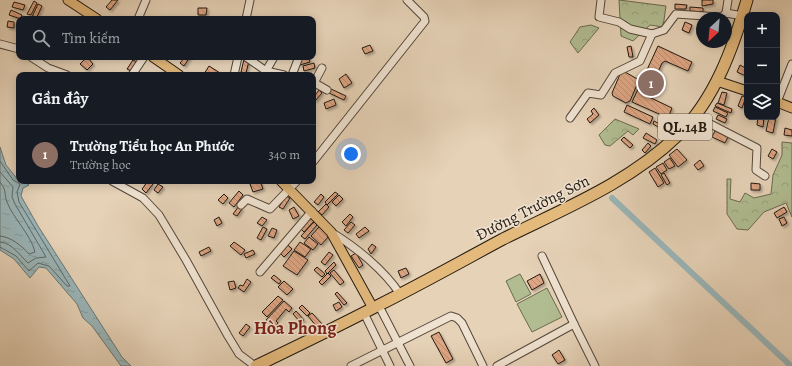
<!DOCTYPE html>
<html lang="vi">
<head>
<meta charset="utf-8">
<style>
  body { margin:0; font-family:Alegreya,serif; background:#20242c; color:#f1f3f6 }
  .controls { position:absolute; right:12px; top:12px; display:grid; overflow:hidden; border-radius:8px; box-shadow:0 2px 10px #0003 }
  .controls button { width:36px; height:36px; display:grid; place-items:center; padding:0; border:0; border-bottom:1px solid #363941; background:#171b24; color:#f1f3f6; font:20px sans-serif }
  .compass { position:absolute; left:696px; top:12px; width:36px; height:36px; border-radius:50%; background:#171b24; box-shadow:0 2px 10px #0003; rotate:206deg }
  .you { position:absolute; left:351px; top:154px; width:14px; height:14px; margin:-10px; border:3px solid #fff; border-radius:50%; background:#1a73e8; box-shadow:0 0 0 6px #1a73e833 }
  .badge { display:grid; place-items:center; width:26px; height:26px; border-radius:50%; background:#7c3aed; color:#fff; font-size:13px; font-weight:700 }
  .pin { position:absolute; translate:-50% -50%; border:2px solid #fff; box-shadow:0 1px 4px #0006 }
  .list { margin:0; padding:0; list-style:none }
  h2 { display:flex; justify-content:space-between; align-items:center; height:52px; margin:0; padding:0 16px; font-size:17px }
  h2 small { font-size:13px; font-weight:400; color:#9ea1a6 }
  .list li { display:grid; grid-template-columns:26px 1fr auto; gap:12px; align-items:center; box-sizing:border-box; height:60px; padding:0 16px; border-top:1px solid #363941 }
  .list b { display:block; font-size:15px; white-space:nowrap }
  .list p { margin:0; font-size:13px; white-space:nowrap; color:#9ea1a6 }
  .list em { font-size:13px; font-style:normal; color:#9ea1a6 }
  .icon { flex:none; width:22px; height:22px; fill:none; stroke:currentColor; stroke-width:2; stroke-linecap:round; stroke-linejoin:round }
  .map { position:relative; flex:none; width:792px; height:366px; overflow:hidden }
  .search { position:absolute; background:#171b24; box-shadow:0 2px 10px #0003; left:16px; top:16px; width:300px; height:44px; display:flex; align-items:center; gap:10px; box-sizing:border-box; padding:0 14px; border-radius:8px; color:#9ea1a6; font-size:15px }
  .panel { position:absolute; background:#171b24; box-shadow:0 2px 10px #0003; left:16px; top:72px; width:300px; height:112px; border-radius:8px }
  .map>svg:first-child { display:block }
  .forest { fill:url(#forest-crowns); stroke:#6a6b50 }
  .park { fill:#b1bd91; stroke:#6a6b50 }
  .water { fill:url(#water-ripples); stroke:#6a7775 }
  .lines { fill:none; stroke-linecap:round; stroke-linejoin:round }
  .shore { stroke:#5e6764; stroke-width:1 }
  .canal { stroke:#9ab5b8; stroke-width:6 }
  .building { fill:url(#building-back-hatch); stroke:#221910; filter:url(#shadow) }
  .minor-casing { stroke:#53473a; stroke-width:9 }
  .major-casing { stroke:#221910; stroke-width:11 }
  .highway-casing { stroke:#221910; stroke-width:13 }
  .minor { stroke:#efe2d0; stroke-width:7 }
  .major { stroke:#e3b97c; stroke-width:9 }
  .highway { stroke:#e3b97c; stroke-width:11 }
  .labels { text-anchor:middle; stroke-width:3; stroke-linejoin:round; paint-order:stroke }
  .shield { fill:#efe2d0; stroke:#60554a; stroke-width:1 }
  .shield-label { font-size:15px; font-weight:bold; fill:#221910 }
  .street-label { font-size:16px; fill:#221910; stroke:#efe2d0 }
  .quarter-label { font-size:18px; font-weight:bold; fill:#7a1f14; stroke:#efe2d0 }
</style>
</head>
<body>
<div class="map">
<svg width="792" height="366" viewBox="0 0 792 366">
  <defs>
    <pattern id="forest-crowns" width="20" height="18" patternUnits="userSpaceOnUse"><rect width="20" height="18" fill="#b1bd91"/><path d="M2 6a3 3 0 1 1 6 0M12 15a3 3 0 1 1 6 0" fill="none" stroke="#98a27c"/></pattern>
    <pattern id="water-ripples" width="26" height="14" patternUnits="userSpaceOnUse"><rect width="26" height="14" fill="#9ab5b8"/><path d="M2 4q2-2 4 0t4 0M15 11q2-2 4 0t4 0" fill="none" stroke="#849b9d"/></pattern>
    <pattern id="building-back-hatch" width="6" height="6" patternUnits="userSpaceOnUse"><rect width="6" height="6" fill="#dfa684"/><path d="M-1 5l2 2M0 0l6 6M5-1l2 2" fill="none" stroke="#bf8e71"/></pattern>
    <filter id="shadow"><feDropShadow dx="2" dy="2" stdDeviation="1" flood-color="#0004"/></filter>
  </defs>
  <rect width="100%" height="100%" fill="#e6d2b7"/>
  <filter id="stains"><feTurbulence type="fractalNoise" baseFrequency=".005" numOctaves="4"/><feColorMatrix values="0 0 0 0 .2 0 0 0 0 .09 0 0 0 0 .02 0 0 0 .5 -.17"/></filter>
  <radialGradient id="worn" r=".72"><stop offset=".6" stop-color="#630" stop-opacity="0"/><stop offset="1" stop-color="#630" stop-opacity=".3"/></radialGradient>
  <g class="forest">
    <path d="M619,0l47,6 -3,21 -13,-2 -17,16 -12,-5z"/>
    <path d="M591,25l8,3 -21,25 -8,-11 10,-15z"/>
    <path d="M615,119l24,10 -6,6 -5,-4 -18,15 -5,-1 -6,-10z"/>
    <path d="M782,142l10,1v74l-6,-14 -22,9 -16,18 -11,-1 -10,-15v-35h4l-1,20 10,3 5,-9 9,5 17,-4 2,-19 9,-20z"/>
  </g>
  <g class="park">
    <path d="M520,274l11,20 -15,8 -10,-21z"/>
    <path d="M547,288l15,29 -30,15 -15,-28z"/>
  </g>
  <path class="water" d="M0,147l6,18 13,16h4l6,4 -6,3 -2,8 17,30 84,131 9,9h-10l-29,-40 -9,-8 -6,-14 -31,-36 -7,-1 -9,11 -16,-19 -14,-9z"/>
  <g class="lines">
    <g class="shore">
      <path d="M0,161l13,19 7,4 -3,8 2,10 51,84h-3l-18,-20 -11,-3 -9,8 -13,-15 -16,-9"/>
      <path d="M0,172l13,15 -1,10 3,7 31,53 -10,1 -8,5c-8,-7 -15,-20 -28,-21"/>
      <path d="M0,182c8,11 3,9 7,20 6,16 24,33 28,50l-6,2c-7,-8 -18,-17 -29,-18"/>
    </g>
    <path class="canal" d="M612,198l179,168"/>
  </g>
  <g class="building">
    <path d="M112,0h6l-8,10 -4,-3z"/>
    <path d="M702,0h11v4l-11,2z"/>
    <path d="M34,1l3,2 -6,12 -4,-1z"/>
    <path d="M14,2l11,3 -2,5 -11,-3z"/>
    <path d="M38,4l4,2 -6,13 -4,-2z"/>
    <path d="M675,4l12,1 -1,4h-11z"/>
    <path d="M690,7l13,1v4l-13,-1z"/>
    <path d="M198,8h9l-1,7h-8z"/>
    <path d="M11,10l11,5 -1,4 -12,-4z"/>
    <path d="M8,21l6,1v6l-7,-1z"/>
    <path d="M685,22l7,3 -3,8 -7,-3z"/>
    <path d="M370,45l3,6 -8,3 -3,-6z"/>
    <path d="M631,46l2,11h-4l-2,-10z"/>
    <path d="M658,46l34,16 -4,9 -23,-10 -3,2 -4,9 1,3 -6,7 -6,14 25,12 -4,10 -36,-16z"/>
    <path d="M87,57l6,7 -6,6 -7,-6z"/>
    <path d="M185,57h5l-6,9 -4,-3z"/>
    <path d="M308,57l2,5 -10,3 -2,-4z"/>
    <path d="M244,59l5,2 -3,12 -5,-1z"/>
    <path d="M133,60l4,2 -6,9 -4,-2z"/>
    <path d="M314,63l1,5 -11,3 -1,-5z"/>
    <path d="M740,65l7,4 -1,7 -9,-4z"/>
    <path d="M209,66l11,7 -2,2 -14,-1z"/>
    <path d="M621,72h4l14,8 -9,21 -4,2 -13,-7 -1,-3z"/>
    <path d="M346,74l6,9 -8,5 -5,-9z"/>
    <path d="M331,89l15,7 -2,4 -15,-7z"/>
    <path d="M319,90l3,3 -7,8 -2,-3z"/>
    <path d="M722,92l5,1 -3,12 -6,-2z"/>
    <path d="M742,96l4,1 -4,11 -4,-2z"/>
    <path d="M334,99l2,6 -10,4 -2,-6z"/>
    <path d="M717,103l15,6 -1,4 -16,-7z"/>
    <path d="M627,105l26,12 -3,7 -26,-12z"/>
    <path d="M715,107l13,6 -2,4 -13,-6z"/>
    <path d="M594,108l5,7 -9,8 -3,-4 6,-5 -2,-3z"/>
    <path d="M718,115l9,4 -2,4 -9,-4z"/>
    <path d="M758,117h6l-1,10 -6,-2z"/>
    <path d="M769,117h7l-3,16 -7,-2z"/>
    <path d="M654,121l15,8 -4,6 -7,-3 2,-4 -7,-4z"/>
    <path d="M785,128l7,2v6l-8,-1z"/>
    <path d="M715,131l13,6 -3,6 -13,-6z"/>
    <path d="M646,133l11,7 -2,4 -12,-6z"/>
    <path d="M624,137l9,8 -3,3 -9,-8z"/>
    <path d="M648,143l3,3 -6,7 -3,-3z"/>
    <path d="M677,149l10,11 -9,7 -9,-12z"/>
    <path d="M772,149l5,3 -4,7 -5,-3z"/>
    <path d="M670,158l5,8 -6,3 -5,-7z"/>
    <path d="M700,160l4,6 -6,4 -4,-5z"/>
    <path d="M663,163l4,7 -6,4 -5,-7z"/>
    <path d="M655,168l9,15 -6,4 -9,-15z"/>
    <path d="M664,173l6,10 -3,2 -6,-10z"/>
    <path d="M148,181l5,3 -7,9 -4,-4z"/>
    <path d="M260,181l3,8 -10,3 -3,-8z"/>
    <path d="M751,183l9,1v6h-9z"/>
    <path d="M158,184l5,3 -5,6 -4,-3z"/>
    <path d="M239,191l4,4 -9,12 -5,-4z"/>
    <path d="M335,192l3,2 -11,11 -2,-3z"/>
    <path d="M224,194l4,4 -5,6 -5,-4z"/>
    <path d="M321,194l3,3 -6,8 -4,-3z"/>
    <path d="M339,195l4,4 -7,7 -4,-4z"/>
    <path d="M286,196l4,2 -7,11 -4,-2z"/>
    <path d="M326,204l3,3 -7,8 -4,-3z"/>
    <path d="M239,206l3,3 -5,7 -4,-2z"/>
    <path d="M294,207l5,9 -6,3 -4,-9z"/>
    <path d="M784,207l3,5 -10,6 -3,-5z"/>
    <path d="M350,214l3,3 -7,9 -4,-4z"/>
    <path d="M219,217l3,6 -5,3 -3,-6z"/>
    <path d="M262,217l5,3 -5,6 -5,-3z"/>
    <path d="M309,217l5,4 -10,11 -5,-5z"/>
    <path d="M784,217l3,6 -5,3 -3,-7z"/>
    <path d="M314,222l3,3 -12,14 -4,-3z"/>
    <path d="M351,222l4,3 -7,8 -4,-3z"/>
    <path d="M263,227l4,2 -6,11 -4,-2z"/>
    <path d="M319,227l10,9 -8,9 -10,-9z"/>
    <path d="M365,227l4,4 -10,7 -3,-4z"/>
    <path d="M272,228l5,2 -3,8 -6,-2z"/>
    <path d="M309,237l9,7 -5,6 -9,-7z"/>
    <path d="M234,242l11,8 -4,5 -11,-9z"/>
    <path d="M300,242l11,7 -6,8 -11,-7z"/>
    <path d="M372,244l4,3 -5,7 -3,-5z"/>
    <path d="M288,245l4,4 -8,8 -4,-4z"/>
    <path d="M209,247l2,4 -10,5 -2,-4z"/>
    <path d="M253,250l2,4 -9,4 -2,-4z"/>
    <path d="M294,251l14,9 -11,15 -14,-9z"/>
    <path d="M329,252l4,3 -8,10 -4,-3z"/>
    <path d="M356,253l7,12 -4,3 -8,-12z"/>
    <path d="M334,262l2,3 -9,9 -2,-3z"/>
    <path d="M317,267l8,7 -3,3 -8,-7z"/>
    <path d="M406,268l3,6 -8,4 -3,-7z"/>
    <path d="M334,270l10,12 -4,3 -10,-12z"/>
    <path d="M328,273l3,3 -9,9 -3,-3z"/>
    <path d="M540,274l4,9 -12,7 -5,-9z"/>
    <path d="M274,275l7,6 -2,3 -8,-6z"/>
    <path d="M247,279l4,3 -7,10 -6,-4 2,-3 3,1z"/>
    <path d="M234,281l2,7 -6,2 -2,-8z"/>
    <path d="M284,281l9,8 -6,6 -9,-8z"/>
    <path d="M337,292l10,11 -3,2 -9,-11z"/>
    <path d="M278,296l5,4 -16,17 -5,-5z"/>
    <path d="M284,301l8,7 -3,4 -3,-3 -10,12 2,2 -4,5 -8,-8z"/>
    <path d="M339,302l3,5 -6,4 -3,-6z"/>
    <path d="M302,305l8,8 -3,3 -8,-8z"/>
    <path d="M296,311l8,9 -3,3 -8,-9z"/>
    <path d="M312,313l10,11 -5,3 -9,-11z"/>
    <path d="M246,324l4,3 -7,9 -4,-3z"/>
    <path d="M439,332l14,27 -7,4 -15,-27z"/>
    <path d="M559,350l6,10 -7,4 -6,-9z"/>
  </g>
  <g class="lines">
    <g class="minor-casing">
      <g id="minor">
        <path d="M601,0l-2,17 20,5 11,7 22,5 12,-4 12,-16 43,3 4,-1 3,-3 17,3"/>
        <path d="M726,13l2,-13"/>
        <path d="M138,19l8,-19"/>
        <path d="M246,19l4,-19"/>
        <path d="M0,44l19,5"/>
        <path d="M31,57l17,11 19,7"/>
        <path d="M246,57l20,14 18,4"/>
        <path d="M266,71l8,-14"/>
        <path d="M132,75l12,-18"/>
        <path d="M234,75l4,-18"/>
        <path d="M292,75l7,-18"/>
        <path d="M313,82l14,8"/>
        <path d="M314,83l8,-15"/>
        <path d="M777,102l15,-38"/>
        <path d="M695,116l62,32 -1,22 9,6"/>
        <path d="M570,118l18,-25 13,2 14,-22 25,-12 12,-27"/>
        <path d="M313,162l112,-141 -1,-4 -17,-17"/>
        <path d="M112,181l31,17 16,17 27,45 42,76 11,18 12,9"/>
        <path d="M241,205l6,-6 23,10 27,-28"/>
        <path d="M331,232c25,15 53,38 69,62"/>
        <path d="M542,256l32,68"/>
        <path d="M260,272l52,-61"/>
        <path d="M379,306l31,60"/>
        <path d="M364,313l26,53"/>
        <path d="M351,366l100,-50 6,2 5,5 21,43"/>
        <path d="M497,366l77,-42 21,42"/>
      </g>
    </g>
    <g class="major-casing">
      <g id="major">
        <path d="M68,0l29,19"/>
        <path d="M153,57l26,18"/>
        <path d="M717,81l30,10"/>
        <path d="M777,102l15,6"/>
        <path d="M281,181l50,51 42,76"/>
      </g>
    </g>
    <g class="highway-casing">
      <path id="highway" d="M256,366c41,-20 83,-40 123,-61 42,-21 83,-44 124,-66 60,-30 126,-56 175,-104 37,-36 55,-87 69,-135"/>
    </g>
    <use href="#minor" class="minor"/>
    <use href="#major" class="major"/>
    <use href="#highway" class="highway"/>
  </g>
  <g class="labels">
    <rect class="shield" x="658" y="114" width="54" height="26" rx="3"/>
    <g class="shield-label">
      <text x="685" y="132">QL.14B</text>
    </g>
    <g class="street-label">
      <text transform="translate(532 207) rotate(-27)" y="6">Đường Trường Sơn</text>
    </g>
    <g class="quarter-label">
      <text x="295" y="334">Hòa Phong</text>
    </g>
  </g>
  <rect width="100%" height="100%" filter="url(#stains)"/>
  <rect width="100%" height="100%" fill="url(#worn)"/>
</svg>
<div class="controls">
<button>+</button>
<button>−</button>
<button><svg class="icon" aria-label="layers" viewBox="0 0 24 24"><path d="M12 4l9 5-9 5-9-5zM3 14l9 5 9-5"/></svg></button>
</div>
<svg class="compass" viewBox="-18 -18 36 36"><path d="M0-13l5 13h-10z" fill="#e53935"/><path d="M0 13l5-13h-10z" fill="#9ea1a6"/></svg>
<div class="you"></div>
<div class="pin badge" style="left:651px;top:83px;background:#8d6e63">1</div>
<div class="search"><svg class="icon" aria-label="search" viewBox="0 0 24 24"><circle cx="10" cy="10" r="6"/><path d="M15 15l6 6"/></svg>Tìm kiếm</div>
<section class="panel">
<h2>Gần đây<small></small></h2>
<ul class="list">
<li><span class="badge" style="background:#8d6e63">1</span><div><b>Trường Tiểu học An Phước</b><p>Trường học</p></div><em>340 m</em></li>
</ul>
</section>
</div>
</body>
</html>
